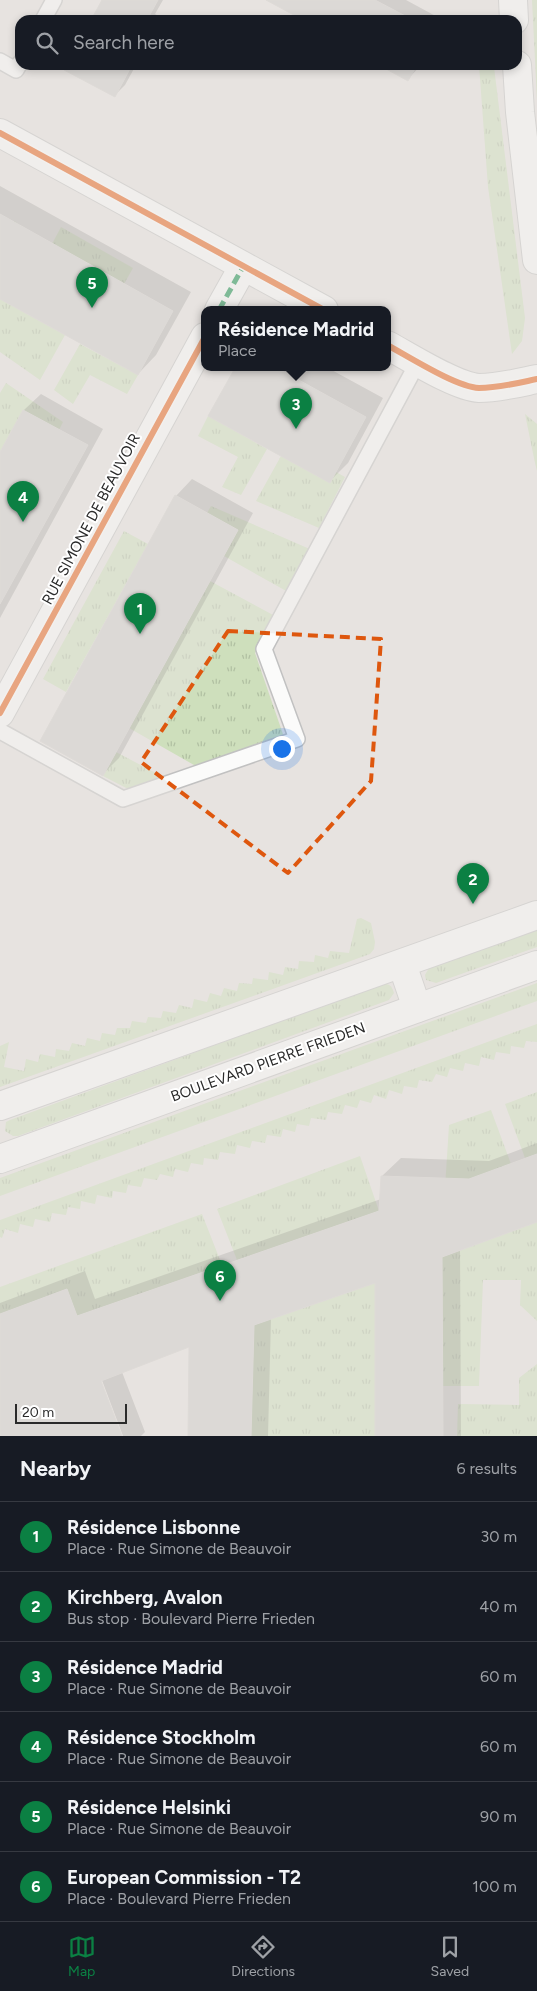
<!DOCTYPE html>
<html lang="en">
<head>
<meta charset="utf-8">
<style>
  body { margin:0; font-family:Figtree,sans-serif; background:#20242c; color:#f1f3f6 }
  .scale { position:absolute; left:15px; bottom:12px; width:112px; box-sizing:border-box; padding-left:5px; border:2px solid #2a2a2a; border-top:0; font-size:14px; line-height:18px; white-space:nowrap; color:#2a2a2a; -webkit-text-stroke:4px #fff; paint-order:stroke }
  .you { position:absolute; left:281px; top:748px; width:18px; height:18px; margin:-12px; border:4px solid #fff; border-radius:50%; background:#1a73e8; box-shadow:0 0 0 8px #1a73e833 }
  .badge { display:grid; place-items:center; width:32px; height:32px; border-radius:50%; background:#0b8043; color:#fff; font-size:16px; font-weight:700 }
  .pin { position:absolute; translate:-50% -41px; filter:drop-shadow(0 1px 2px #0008) }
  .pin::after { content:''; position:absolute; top:26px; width:18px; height:15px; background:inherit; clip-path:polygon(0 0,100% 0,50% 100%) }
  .popup { position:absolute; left:201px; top:306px; width:190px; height:65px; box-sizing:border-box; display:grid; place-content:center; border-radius:10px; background:#171b24; filter:drop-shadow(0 1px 4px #0005); font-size:16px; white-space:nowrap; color:#9ea1a6 }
  .popup b { font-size:19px; color:#f1f3f6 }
  .popup::after { content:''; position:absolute; left:50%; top:100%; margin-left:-10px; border:10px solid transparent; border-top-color:#171b24 }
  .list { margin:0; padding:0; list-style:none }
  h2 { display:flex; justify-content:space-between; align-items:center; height:65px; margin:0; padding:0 20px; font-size:21px }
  h2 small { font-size:16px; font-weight:400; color:#9ea1a6 }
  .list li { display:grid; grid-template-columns:32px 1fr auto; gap:15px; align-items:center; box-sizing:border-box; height:70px; padding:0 20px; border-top:1px solid #363941 }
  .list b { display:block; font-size:19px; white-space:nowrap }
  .list p { margin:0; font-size:16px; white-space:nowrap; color:#9ea1a6 }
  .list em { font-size:16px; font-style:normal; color:#9ea1a6 }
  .icon { flex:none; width:28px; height:28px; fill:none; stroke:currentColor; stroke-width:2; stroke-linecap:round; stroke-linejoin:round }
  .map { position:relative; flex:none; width:537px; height:1436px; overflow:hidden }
  .search { position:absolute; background:#171b24; box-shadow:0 2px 8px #0003; left:15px; right:15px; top:15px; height:55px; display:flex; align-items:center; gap:12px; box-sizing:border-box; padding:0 18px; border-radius:15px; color:#9ea1a6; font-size:19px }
  .sheet { height:485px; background:#171b24 }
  nav { display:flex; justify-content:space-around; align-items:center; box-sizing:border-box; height:70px; border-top:1px solid #363941; background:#171b24; font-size:14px; color:#9ea1a6 }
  nav a { display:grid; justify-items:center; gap:2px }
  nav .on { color:#0b8043 }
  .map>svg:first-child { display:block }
  .grass { fill:url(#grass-tufts) }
  .shadow { fill:#0003 }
  .building { fill:#ceccc9; stroke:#d2cfcc }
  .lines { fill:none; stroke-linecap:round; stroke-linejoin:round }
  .service-casing { stroke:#c1c1c1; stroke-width:18 }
  .minor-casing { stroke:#c1c1c1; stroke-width:30 }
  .secondary-casing { stroke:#c1c1c1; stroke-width:30 }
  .service { stroke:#fbfbfa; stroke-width:15 }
  .minor { stroke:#fbfbfa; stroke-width:28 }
  .secondary { stroke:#fbfbfa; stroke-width:28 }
  .quiet { stroke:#00873e; stroke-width:5; stroke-dasharray:10 5; stroke-linecap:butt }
  .cycleway-casing { stroke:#fff; stroke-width:9 }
  .cycleway { stroke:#e8590c; stroke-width:6 }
  .marked { fill:none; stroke:#de570e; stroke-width:4; stroke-dasharray:10 6; stroke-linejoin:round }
  .labels { text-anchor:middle; stroke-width:4; stroke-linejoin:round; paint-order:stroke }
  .street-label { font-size:15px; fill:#2a2a2a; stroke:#fff }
</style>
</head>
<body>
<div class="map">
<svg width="537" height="1436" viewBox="0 0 537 1436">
  <defs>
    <pattern id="grass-tufts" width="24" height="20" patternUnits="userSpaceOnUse" patternTransform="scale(1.25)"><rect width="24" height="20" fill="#cedfbc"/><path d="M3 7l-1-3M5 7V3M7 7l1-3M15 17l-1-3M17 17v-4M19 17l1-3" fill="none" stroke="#b1c0a2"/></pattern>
  </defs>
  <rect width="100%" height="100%" fill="#e7e3e0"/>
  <g class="grass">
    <path d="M532,0h5v101z"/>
    <path d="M479,65h15v2l31,251 -3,23 -10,13 -24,-167z"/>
    <path d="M14,221l18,12 -21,72 54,30 -25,45 -40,-28v-101z"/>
    <path d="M61,227l72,41 -9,16 -72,-40z"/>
    <path d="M80,344l58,31 -11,19 -37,-19 -17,29 -19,-14z"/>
    <path d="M6,383l57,39 -4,8 -36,-20 -23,42v-59z"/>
    <path d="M525,414l12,10v47l-2,-8z"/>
    <path d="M208,416l59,33 -26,46 -19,-8 16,-30 -40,-21z"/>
    <path d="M281,456l49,27 6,-11 9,5 -26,51 -63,-27z"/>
    <path d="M211,506l101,44 -24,42 -64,-36 14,-26 -31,-17z"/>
    <path d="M124,531l24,13 -82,148 -23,-13z"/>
    <path d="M210,581l65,35 -20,37 30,87 -84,29 -72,-41z"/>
    <path d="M116,752l53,28 -35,12 -31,-16z"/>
    <path d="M361,918l10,5 4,19 -1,7 -4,5 -370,133v-41l9,-4 -5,25 20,4 2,-12 12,3 2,-8 15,3 1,-8 13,2 3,-8 13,3 2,-8 13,3 2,-8 13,2 2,-7h13l2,-7 14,2 2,-6 13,1 2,-7 13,2 3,-8 13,3 2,-9 13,3 3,-9 11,3 3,-8 13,3 2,-8 13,1 1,-6 15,2 1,-8 14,3 2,-8 13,2 1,-8 15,1 1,-7 13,3 2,-7 19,2 8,-34z"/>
    <path d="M537,929v18l-101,36 -10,-3 -1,-5 4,-7z"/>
    <path d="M537,983v18l-537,195v-18z"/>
    <path d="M382,984c8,-1 10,3 12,9l-5,7 -371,136h-5l-8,-5 1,-9 4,-2z"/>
    <path d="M537,1024v18l-11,-1 -2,7 -13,-2 -1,8 -14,-2 -2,8 -13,-3 -2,9 -14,-3 -2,8 -13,-3 -3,9 -11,-3 -4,8 -13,-2 -2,8 -13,-2 -2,8 -13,-4 -3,9 -12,-4 -3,8 -11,-3 -3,8 -12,-3 -3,9 -14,-2 -2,8 -15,-2 -2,8 -12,-2 -2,8 -12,-3 -2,8 -14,-2 -2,8 -13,-2 -2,7 -13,-3 -2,9 -15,-2 -2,8 -14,-2 -1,7 -12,-2 -3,9 -13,-3 -2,8 -13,-3 -3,6 -13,-2 -3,9 -13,-2 -2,8 -13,-2 -1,7 -15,-3 -2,9 -14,-3 -1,8 -12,-2 -2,8 -14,-2 -2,9 -15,-3 -2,8 -13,-3 -2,9 -13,-4 -3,9 -2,-1v-17z"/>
    <path d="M537,1092v62l-12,4 -20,-54z"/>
    <path d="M491,1110l20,54 -66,24 4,-63z"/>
    <path d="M360,1156l19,55 -142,49 -20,-51z"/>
    <path d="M202,1214l20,51 -145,51 -11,-27 -66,25v-27z"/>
    <path d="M537,1222v99l-17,-16 1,-25h-38l-4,106h-36l-1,-129z"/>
    <path d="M375,1283v153h-124l3,-111z"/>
    <path d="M537,1364v72h-80l1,-32 61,1v-27z"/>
  </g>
  <g class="shadow">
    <path d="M101,0h62l-8,14 7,4 -1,2h-68l10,-19z"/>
    <path d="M276,0h130l37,20h-137z"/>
    <path d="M68,65h68l-11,20 -10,10z"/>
    <path d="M381,65h40l-13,14z"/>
    <path d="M0,186l191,106 -35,63 -18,19 -138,-76z"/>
    <path d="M236,368h92l55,30 -35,65 -19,19 -119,-66z"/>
    <path d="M41,394l62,35 -103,189v-164l24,-44z"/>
    <path d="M192,479l61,34 -134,245 -16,16 73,-278z"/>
    <path d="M537,1143v77l-77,29 1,187h-85v-155l-105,37 -3,118h-79l1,-91 -68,27 23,60 -4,4h-18l-23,-61 -2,1 22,60h-120v-133l85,-32 10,28 286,-100 1,-23 19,-18 88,3z"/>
  </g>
  <g class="building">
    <path d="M102,0h56l-11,20h-56z"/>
    <path d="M266,0h109l38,20h-110z"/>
    <path d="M67,65h65l-17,32 -51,-27z"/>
    <path d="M379,65h38l-9,16z"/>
    <path d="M0,214l173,97 -35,64 -138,-76z"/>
    <path d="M235,368h42l89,49 -36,66 -122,-67z"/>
    <path d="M23,410l65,35 -88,159v-152z"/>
    <path d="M175,495l63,35 -135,246 -63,-35z"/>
    <path d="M537,1154v68l-95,35 1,179h-68v-153l-121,42 -3,111h-63l1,-89 -88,34 21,55h-122v-122l67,-25 10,27 302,-105 2,-35 88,3z"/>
  </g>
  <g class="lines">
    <g class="service-casing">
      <g id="service">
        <path d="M43,20l11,-20"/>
        <path d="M0,61l16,9 4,-7"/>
        <path d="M0,731l123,68 174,-60 -33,-90 154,-287"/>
      </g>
    </g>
    <g class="minor-casing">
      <g id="minor">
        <path d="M0,133l324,177"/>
        <path d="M219,310l24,-43"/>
        <path d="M387,345c21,11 69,42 92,43 20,0 39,-5 58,-9"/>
        <path d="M0,713l205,-376"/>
      </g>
    </g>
    <g class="secondary-casing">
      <g id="secondary">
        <path d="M513,0l1,20"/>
        <path d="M517,65l3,47 17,148"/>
        <path d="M402,964l15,44"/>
        <path d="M0,1106l537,-191"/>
        <path d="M0,1159l537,-194"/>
      </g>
    </g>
    <use href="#service" class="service"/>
    <use href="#minor" class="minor"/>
    <use href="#secondary" class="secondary"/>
    <path class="quiet" d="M219,310l24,-43"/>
    <g class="cycleway-casing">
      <g id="cycleway">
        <path d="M0,133l324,177"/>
        <path d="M387,345c21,11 69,42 92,43 20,0 39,-5 58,-9"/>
        <path d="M0,713l205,-376"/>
      </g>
    </g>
    <use href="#cycleway" class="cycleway"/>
  </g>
  <path d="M0 0H537V1436H0ZM228,631l153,8 -10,142 -83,92 -147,-111z" fill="#e7e3e0" fill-opacity=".55" fill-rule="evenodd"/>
  <path class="marked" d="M228,631l153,8 -10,142 -83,92 -147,-111z"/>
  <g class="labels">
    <g class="street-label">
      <text transform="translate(91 519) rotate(-62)" y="5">RUE SIMONE DE BEAUVOIR</text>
      <text transform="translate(268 1062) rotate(-20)" y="5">BOULEVARD PIERRE FRIEDEN</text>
    </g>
  </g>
</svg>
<div class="scale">20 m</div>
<div class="you"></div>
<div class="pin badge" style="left:140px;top:634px">1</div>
<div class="pin badge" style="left:473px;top:904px">2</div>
<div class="pin badge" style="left:296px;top:429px">3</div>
<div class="popup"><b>Résidence Madrid</b>Place</div>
<div class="pin badge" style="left:23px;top:522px">4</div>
<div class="pin badge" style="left:92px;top:308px">5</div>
<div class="pin badge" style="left:220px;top:1301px">6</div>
<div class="search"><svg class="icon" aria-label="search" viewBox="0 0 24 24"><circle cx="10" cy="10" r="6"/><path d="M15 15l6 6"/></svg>Search here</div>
</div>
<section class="sheet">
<h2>Nearby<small>6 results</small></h2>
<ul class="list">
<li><span class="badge">1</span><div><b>Résidence Lisbonne</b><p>Place · Rue Simone de Beauvoir</p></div><em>30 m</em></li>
<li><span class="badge">2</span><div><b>Kirchberg, Avalon</b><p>Bus stop · Boulevard Pierre Frieden</p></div><em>40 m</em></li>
<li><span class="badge">3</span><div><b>Résidence Madrid</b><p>Place · Rue Simone de Beauvoir</p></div><em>60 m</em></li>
<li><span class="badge">4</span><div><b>Résidence Stockholm</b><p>Place · Rue Simone de Beauvoir</p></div><em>60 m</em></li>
<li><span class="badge">5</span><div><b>Résidence Helsinki</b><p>Place · Rue Simone de Beauvoir</p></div><em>90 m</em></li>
<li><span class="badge">6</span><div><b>European Commission - T2</b><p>Place · Boulevard Pierre Frieden</p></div><em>100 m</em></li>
</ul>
</section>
<nav>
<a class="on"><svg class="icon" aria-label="map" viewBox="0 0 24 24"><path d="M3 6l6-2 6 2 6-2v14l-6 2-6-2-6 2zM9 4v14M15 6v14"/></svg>Map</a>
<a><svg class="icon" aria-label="directions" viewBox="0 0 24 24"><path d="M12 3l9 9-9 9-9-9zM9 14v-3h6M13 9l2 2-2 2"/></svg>Directions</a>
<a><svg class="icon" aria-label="saved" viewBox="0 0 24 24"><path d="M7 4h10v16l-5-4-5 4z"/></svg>Saved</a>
</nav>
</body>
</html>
